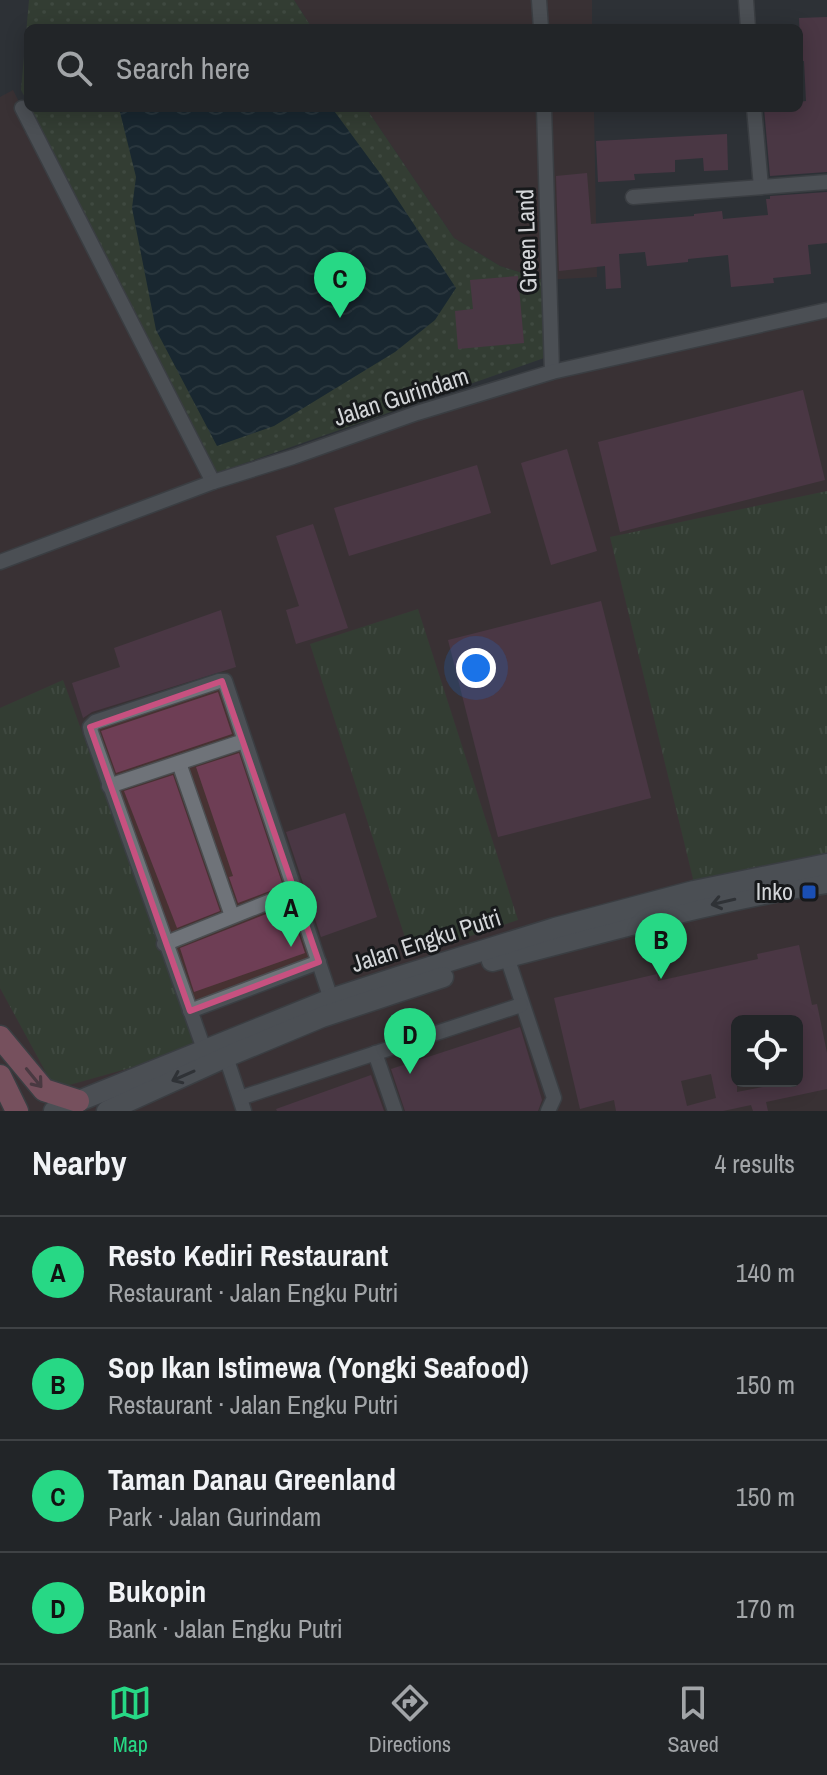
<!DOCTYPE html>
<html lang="en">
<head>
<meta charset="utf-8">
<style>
  body { margin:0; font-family:"Archivo Narrow",sans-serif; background:#2a2d30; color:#f1f3f6 }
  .controls { position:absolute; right:24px; bottom:24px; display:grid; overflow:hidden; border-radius:12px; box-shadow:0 4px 20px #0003 }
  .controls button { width:72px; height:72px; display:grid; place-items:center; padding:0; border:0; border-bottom:2px solid #3f4245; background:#222528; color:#f1f3f6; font:40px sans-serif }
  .you { position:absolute; left:476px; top:668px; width:28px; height:28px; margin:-20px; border:6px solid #fff; border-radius:50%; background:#1a73e8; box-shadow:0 0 0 12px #1a73e833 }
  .badge { display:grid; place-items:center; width:52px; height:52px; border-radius:50%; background:#27d885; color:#111; font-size:26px; font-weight:700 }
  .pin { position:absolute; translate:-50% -66px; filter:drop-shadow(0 2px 4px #0008) }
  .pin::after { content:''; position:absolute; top:42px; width:28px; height:24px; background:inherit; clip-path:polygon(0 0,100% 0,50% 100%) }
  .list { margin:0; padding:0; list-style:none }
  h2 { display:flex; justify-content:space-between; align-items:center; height:104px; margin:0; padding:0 32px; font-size:34px }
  h2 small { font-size:26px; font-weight:400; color:#a2a5a8 }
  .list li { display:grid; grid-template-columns:52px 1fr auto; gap:24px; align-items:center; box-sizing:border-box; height:112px; padding:0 32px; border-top:2px solid #3f4245 }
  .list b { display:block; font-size:30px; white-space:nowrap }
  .list p { margin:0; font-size:26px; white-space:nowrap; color:#a2a5a8 }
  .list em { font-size:26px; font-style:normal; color:#a2a5a8 }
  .icon { flex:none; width:44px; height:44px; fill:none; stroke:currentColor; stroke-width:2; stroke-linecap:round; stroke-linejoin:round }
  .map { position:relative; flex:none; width:827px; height:1111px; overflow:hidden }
  .search { position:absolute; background:#222528; box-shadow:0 4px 20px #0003; left:24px; right:24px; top:24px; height:88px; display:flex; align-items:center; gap:20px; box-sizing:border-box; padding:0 28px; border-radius:12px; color:#a2a5a8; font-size:30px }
  .sheet { height:552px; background:#222528 }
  nav { display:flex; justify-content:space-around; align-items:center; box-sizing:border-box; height:112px; border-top:2px solid #3f4245; background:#222528; font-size:22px; color:#a2a5a8 }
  nav a { display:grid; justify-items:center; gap:4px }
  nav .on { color:#27d885 }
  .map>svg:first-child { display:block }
  .commercial { fill:#473232; fill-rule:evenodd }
  .grass { fill:url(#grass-tufts) }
  .park { fill:url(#park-dots) }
  .water { fill:url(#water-waves) }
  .building { fill:#6e3e55; fill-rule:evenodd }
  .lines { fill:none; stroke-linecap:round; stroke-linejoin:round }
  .minor-casing { stroke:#4b4e51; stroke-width:17 }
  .secondary-casing { stroke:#4b4e51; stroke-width:23 }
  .trunk-casing { stroke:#4b4e51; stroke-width:25 }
  .minor { stroke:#6f7379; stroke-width:14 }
  .secondary { stroke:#6f7379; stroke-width:20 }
  .trunk { stroke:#cf778c; stroke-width:22 }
  .oneway { stroke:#313437 }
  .oneway2 { stroke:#6a434e }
  .marked { fill:none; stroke:#c75180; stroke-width:6; stroke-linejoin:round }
  .transit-dot { fill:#1a4fb4; stroke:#17191b; stroke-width:3 }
  .labels { text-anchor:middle; stroke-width:6; stroke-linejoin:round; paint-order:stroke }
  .street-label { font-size:24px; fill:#d3d5d8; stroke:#17191b }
  .poi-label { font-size:24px; fill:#d3d5d8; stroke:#17191b; text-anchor:end }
</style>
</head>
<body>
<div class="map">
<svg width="827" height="1111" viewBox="0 0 827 1111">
  <defs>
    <pattern id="grass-tufts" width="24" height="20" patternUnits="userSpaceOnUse" patternTransform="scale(2)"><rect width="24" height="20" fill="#3b4d30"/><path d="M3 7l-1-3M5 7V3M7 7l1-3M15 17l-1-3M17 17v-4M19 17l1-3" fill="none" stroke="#56664d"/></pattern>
    <pattern id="park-dots" width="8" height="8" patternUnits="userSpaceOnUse" patternTransform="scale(2)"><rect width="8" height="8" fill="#3b4d30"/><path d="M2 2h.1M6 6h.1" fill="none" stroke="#56664d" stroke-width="1.8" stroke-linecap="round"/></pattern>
    <pattern id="water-waves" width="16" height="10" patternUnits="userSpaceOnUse" patternTransform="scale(2)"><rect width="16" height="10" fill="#001c28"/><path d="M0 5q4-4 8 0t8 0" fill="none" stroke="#243c46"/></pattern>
  </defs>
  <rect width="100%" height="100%" fill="#2d3136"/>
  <g class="commercial">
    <path d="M294,0h298v28h-280z"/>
    <path d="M13,90l200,392 339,-110 275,-62v801h-827v-1014zM737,1021h60v60h-60z"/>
    <path d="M366,108h228l3,169 -53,3 -44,-14 -46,-28z"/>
  </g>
  <g class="grass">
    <path d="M827,491v365l-133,27 -84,-346z"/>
    <path d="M418,609l100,311 -107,36 -101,-312z"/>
    <path d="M63,680l135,369 -143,40 -55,-101v-280z"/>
  </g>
  <g class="park">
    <path d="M29,0h265l18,28h-284v75l-7,-13z"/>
    <path d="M30,108h336l88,130 46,28 44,14 3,77 -333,117z"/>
  </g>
  <path class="water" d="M119,108h213l50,68 74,112 -21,32 -40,32 -121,74 -57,20 -61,-116 -24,-122 4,-31z"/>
  <g class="building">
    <path d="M827,17v155l-57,4 -6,-68h35v-6l7,-1 -2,-40h-3l-2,-43z"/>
    <path d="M727,134l1,36 -24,1 -1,-13 -28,2v12l-41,2 1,6 -37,2 -2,-41z"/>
    <path d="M587,173l4,51 103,-8v-2l28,-3 1,8 45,-4 -2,-16h4v-3l57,-4v51l-19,2 3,29 -38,4 1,5 -43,4 -3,-32 -40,4v3l-41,4 -2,-14 -26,2 2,34 -15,1 -1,-23 -46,5 -3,-95z"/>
    <path d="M518,276l6,67 -66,6 -3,-38 18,-2 -3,-29z"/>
    <path d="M803,390l22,90 -205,52 -22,-90z"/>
    <path d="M567,449l30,102 -46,14 -30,-102z"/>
    <path d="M477,465l14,48 -142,43 -15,-48z"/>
    <path d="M313,524l35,104 -52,16 -10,-34 13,-4 -23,-70z"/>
    <path d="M601,601l50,197 -153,39 -50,-197z"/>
    <path d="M221,610l15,57 -144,45 -9,6 -11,-35 48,-16 -6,-19z"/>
    <path d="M218,692l14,42 -116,39 -15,-42z"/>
    <path d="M239,753l44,133 -45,17 -9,-26 4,-1 -37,-109z"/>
    <path d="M173,775l47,136 -43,17 -53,-137z"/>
    <path d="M345,813l32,104 -56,20 -35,-105z"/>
    <path d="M289,905l16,48 -111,39 -14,-44z"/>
    <path d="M799,945l13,60 5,-1 10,49v36l-61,13 2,9h-15l-2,-6 -28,6h-107l-2,-11 -34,9 -26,-111 103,-24 1,7 100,-22 -1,-5zM737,1021h60v60h-19l1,3 -42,8zM711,1074l5,24 -29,8 -6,-25z"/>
    <path d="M520,1027l22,73 -4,11h-133l-14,-42z"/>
    <path d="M371,1075l13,36h-107l-1,-2z"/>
  </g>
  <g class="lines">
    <g class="minor-casing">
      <g id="minor">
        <path d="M539,0l2,28"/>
        <path d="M746,0l2,28"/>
        <path d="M22,108l191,374"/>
        <path d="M544,108l8,264"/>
        <path d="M754,108l7,79"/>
        <path d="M633,197l194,-15"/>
        <path d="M0,562l213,-80 80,-25 124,-44 135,-41 275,-62"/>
        <path d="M179,763l53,153"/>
        <path d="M109,786l135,-45"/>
        <path d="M164,944l132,-53"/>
        <path d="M507,957l47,141 -6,13"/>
        <path d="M190,1011l129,-49"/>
        <path d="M204,1049l-113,-317 -1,-5 5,-5 124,-41h6l106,318"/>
        <path d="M375,1053l20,58"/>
        <path d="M226,1057l18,54"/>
        <path d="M240,1098l281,-93"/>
      </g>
    </g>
    <g class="secondary-casing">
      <g id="secondary">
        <path d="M492,961c112,-28 221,-61 335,-78"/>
        <path d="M54,1111l277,-112 67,-22 157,-49 139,-37 133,-27"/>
        <path d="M107,1111l119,-54 96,-40 121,-40"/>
      </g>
    </g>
    <g class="trunk-casing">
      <g id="trunk">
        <path d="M0,1037l44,53 34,11"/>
        <path d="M0,1076l17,35"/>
      </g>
    </g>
    <use href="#minor" class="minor"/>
    <use href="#secondary" class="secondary"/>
    <use href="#trunk" class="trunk"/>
  </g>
  <defs><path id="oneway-shaft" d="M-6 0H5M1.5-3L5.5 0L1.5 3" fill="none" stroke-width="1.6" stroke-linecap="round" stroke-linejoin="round" transform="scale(2)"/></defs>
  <g class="oneway">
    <use href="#oneway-shaft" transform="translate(723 902) rotate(167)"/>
    <use href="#oneway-shaft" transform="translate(183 1076) rotate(156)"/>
  </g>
  <use class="oneway2" href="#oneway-shaft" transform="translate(34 1078) rotate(51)"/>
  <path d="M0 0H827V1111H0ZM222,681l97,281 -129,49 -100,-284z" fill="#2d3136" fill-opacity=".55" fill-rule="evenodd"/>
  <path class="marked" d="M222,681l97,281 -129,49 -100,-284z"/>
  <rect class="transit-dot" x="801" y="884" width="16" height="16" rx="4"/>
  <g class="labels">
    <g class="street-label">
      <text transform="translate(527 241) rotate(-92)" y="8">Green Land</text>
      <text transform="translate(401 397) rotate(-18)" y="8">Jalan Gurindam</text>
      <text transform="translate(426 941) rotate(-18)" y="8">Jalan Engku Putri</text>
    </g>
    <g class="poi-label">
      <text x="793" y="900">Inko</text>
    </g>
  </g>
</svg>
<div class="controls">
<button><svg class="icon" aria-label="locate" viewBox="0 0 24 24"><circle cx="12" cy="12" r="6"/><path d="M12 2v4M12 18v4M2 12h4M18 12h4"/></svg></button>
</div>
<div class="you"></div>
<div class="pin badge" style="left:291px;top:947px">A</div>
<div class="pin badge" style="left:661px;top:979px">B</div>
<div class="pin badge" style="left:340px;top:318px">C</div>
<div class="pin badge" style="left:410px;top:1074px">D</div>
<div class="search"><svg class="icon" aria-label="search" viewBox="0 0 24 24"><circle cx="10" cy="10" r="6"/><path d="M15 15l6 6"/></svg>Search here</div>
</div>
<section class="sheet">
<h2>Nearby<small>4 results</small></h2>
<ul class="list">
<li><span class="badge">A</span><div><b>Resto Kediri Restaurant</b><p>Restaurant · Jalan Engku Putri</p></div><em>140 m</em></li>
<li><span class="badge">B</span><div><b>Sop Ikan Istimewa (Yongki Seafood)</b><p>Restaurant · Jalan Engku Putri</p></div><em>150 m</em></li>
<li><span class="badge">C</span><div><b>Taman Danau Greenland</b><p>Park · Jalan Gurindam</p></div><em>150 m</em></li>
<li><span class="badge">D</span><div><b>Bukopin</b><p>Bank · Jalan Engku Putri</p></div><em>170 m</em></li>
</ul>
</section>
<nav>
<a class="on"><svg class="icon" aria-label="map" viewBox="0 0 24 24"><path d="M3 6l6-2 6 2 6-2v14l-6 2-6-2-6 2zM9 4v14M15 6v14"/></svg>Map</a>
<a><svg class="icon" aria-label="directions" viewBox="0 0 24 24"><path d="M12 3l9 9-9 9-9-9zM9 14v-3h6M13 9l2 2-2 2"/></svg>Directions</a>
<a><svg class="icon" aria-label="saved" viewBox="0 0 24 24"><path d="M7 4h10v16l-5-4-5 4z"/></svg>Saved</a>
</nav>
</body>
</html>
